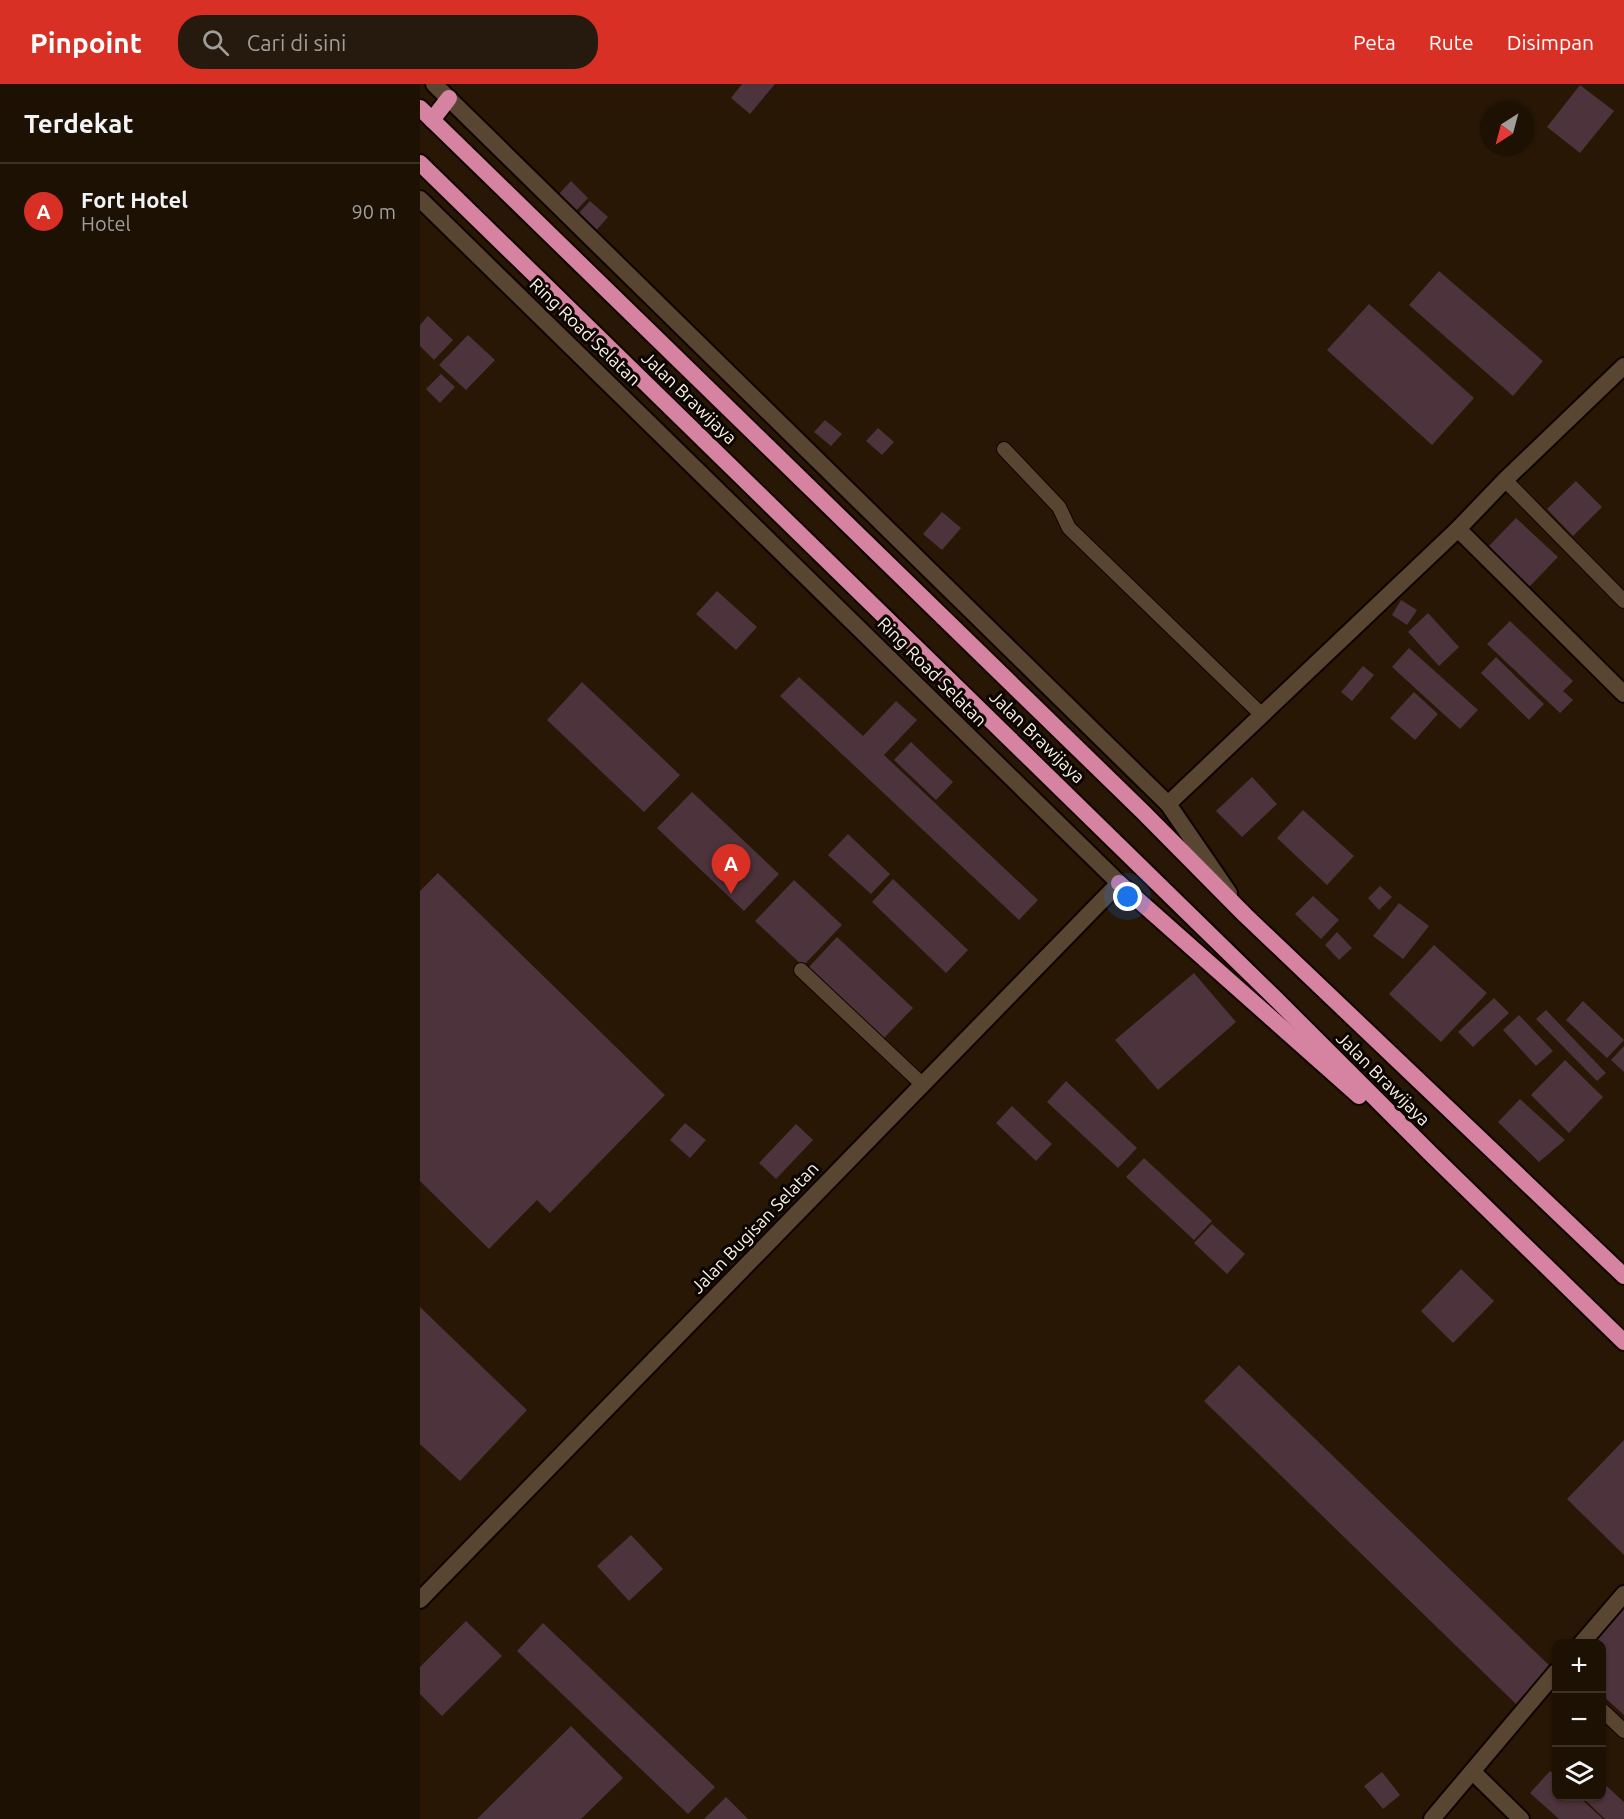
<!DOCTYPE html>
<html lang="id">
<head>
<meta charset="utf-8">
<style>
  body { margin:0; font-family:Ubuntu,sans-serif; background:#251a0d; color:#f1f3f6 }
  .controls { position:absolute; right:18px; bottom:18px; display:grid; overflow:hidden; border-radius:12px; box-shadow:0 2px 4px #0004 }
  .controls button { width:54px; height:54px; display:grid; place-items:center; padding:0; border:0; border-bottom:2px solid #3b3125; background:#1d1103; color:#f1f3f6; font:30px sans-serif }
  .compass { position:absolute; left:1060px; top:18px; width:54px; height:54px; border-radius:50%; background:#1d1103; box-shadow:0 2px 4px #0004; rotate:216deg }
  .you { position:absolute; left:708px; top:813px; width:21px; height:21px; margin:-15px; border:4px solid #fff; border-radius:50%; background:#1a73e8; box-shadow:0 0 0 9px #1a73e833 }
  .badge { display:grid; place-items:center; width:39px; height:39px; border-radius:50%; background:#d93025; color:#fff; font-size:20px; font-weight:700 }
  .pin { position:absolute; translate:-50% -50px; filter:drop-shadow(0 2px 3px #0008) }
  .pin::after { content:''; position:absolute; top:32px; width:21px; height:18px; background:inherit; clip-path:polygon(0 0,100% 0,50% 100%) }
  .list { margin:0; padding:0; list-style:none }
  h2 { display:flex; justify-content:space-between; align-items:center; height:78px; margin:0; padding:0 24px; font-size:26px }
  h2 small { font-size:20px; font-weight:400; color:#a09d9a }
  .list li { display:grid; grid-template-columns:39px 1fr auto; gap:18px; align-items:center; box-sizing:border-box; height:96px; padding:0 24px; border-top:2px solid #3b3125 }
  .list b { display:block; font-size:22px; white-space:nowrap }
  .list p { margin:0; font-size:20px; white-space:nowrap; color:#a09d9a }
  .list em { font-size:20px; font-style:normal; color:#a09d9a }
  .icon { flex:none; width:33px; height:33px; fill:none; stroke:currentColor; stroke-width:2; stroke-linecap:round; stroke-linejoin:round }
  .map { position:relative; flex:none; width:1204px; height:1735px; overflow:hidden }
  header { display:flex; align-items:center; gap:36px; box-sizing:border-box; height:84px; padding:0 30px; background:#d93025; color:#fff }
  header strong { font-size:28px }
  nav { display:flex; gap:33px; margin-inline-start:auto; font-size:21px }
  .search { width:420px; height:54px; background:#251a0d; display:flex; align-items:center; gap:15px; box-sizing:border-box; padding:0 21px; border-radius:24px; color:#a09d9a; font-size:22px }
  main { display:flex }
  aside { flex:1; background:#1d1103 }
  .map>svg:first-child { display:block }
  .building { fill:#4d333c }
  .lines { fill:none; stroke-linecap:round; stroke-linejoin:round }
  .service-casing { stroke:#0f0300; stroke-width:16 }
  .minor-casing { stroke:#0f0300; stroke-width:20 }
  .tertiary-casing { stroke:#0f0300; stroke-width:20 }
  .trunk-casing { stroke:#0f0300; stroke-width:20 }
  .service { stroke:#594632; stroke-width:14 }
  .minor { stroke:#594632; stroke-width:16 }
  .tertiary { stroke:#594632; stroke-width:16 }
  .trunk { stroke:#d683a2; stroke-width:16 }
  .labels { text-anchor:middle; stroke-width:6; stroke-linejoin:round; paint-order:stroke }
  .street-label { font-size:18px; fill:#fcf0e4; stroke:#0a0501 }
</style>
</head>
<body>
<header>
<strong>Pinpoint</strong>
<div class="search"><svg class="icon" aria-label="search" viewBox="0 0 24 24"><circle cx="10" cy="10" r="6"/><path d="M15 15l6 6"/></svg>Cari di sini</div>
<nav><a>Peta</a><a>Rute</a><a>Disimpan</a></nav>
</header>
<main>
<aside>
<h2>Terdekat<small></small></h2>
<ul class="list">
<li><span class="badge">A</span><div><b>Fort Hotel</b><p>Hotel</p></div><em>90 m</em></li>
</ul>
</aside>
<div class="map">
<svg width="1204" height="1735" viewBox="0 0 1204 1735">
  <rect width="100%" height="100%" fill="#271704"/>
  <g class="building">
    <path d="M322,0h33l-25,30 -19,-16z"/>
    <path d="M1160,1l34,26 -34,42 -33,-26z"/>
    <path d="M151,97l17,17 -13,14 -18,-16z"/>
    <path d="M170,117l18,16 -13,15 -18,-17z"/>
    <path d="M1019,187l104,90 -30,35 -104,-91z"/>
    <path d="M949,220l105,94 -42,47 -105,-95z"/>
    <path d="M8,232l25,24 -19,20 -14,-14v-21z"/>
    <path d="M48,251l27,25 -29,30 -27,-25z"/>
    <path d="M21,290l14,13 -15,16 -14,-14z"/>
    <path d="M405,336l17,14 -11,12 -17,-14z"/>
    <path d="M458,344l16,14 -12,13 -16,-14z"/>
    <path d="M1156,397l26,26 -29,29 -26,-27z"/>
    <path d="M522,428l19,16 -19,22 -19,-16z"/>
    <path d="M1096,434l42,39 -29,30 -42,-39z"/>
    <path d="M297,507l40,36 -21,23 -40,-36z"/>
    <path d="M981,516l16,10 -10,15 -15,-10z"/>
    <path d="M1008,529l31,34 -20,19 -31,-34z"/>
    <path d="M1090,537l63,60 -10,10 10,9 -13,13 -73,-69z"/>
    <path d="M989,564l69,62 -18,19 -68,-62z"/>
    <path d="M1076,573l48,47 -15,16 -48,-47z"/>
    <path d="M943,582l11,9 -22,26 -11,-9z"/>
    <path d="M379,593l64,59 33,-35 21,19 -33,35 154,145 -19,20 -239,-224z"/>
    <path d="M162,598l98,93 -36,37 -97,-92z"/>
    <path d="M994,608l24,22 -23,26 -25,-22z"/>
    <path d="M491,658l42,40 -17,18 -42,-40z"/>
    <path d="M832,693l25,27 -35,33 -26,-26z"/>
    <path d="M272,708l87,82 -35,37 -87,-83z"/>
    <path d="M883,726l51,46 -27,29 -50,-47z"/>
    <path d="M428,750l42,40 -19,20 -43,-39z"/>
    <path d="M18,789l227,222 -115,118 -13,-13 -48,49 -69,-68v-290z"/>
    <path d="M473,795l75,71 -22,23 -74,-71z"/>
    <path d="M374,796l48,45 -39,41 -48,-45z"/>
    <path d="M960,802l12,11 -13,13 -11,-12z"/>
    <path d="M893,812l26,24 -18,19 -26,-25z"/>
    <path d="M979,819l30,23 -26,33 -30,-23z"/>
    <path d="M917,848l15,16 -13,12 -14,-15z"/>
    <path d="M417,853l76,71 -29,30 -75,-71z"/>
    <path d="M1014,861l53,48 -46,49 -52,-48z"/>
    <path d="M774,889l42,49 -78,68 -43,-50z"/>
    <path d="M1074,914l15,15 -36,34 -15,-15z"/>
    <path d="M1163,917l41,39 -17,18 -41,-38z"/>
    <path d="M1126,926l60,63 -9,8 -61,-62z"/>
    <path d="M1099,931l34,36 -17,15 -33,-36z"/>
    <path d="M1204,962v26l-13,-12z"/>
    <path d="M1145,976l38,37 -34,36 -38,-38z"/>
    <path d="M646,997l71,67 -19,20 -71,-66z"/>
    <path d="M1100,1015l45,41 -26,22 -41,-40z"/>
    <path d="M592,1022l40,38 -16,17 -40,-38z"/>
    <path d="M265,1039l21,17 -16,18 -20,-18z"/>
    <path d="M376,1040l17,16 -37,39 -17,-16z"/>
    <path d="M724,1074l68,63 -18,19 -68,-63z"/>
    <path d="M792,1140l33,30 -18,20 -33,-31z"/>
    <path d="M1041,1185l33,32 -41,42 -32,-32z"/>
    <path d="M0,1223l107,103 -67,71 -40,-37z"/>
    <path d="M819,1281l315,305 -36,36 -314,-305z"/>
    <path d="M1204,1356v115l-57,-56z"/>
    <path d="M211,1451l32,34 -34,32 -32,-35z"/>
    <path d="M1204,1523v108l-22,-20v-51h-10z"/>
    <path d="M46,1537l36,35 -60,60 -22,-22v-27z"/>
    <path d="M123,1539l172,164 -27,27 -171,-163z"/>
    <path d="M151,1642l52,52 -42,41h-104z"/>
    <path d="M1130,1687l6,5v20h22l25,23h-44l-29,-26z"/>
    <path d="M962,1688l18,23 -17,14 -19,-23z"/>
    <path d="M1182,1698l22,20v17h-19l-24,-23h21z"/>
    <path d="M306,1713l22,22h-44z"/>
  </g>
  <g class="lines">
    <g class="service-casing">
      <g id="service">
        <path d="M584,365l55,58 10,21 193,187"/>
        <path d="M1085,396l119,121"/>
        <path d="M381,886l122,115"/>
        <path d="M1182,1626l22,21"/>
      </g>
    </g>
    <g class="minor-casing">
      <g id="minor">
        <path d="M1038,445l166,165"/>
        <path d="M748,720l290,-275 47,-49 119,-114"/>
        <path d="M1053,1688l48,47"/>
      </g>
    </g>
    <g class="tertiary-casing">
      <g id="tertiary">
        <path d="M14,0l734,720 61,89"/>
        <path d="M0,115l699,684 -699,717"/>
        <path d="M1161,1560l43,-50"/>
        <path d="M1012,1735l124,-147"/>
      </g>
    </g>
    <g class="trunk-casing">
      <g id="trunk">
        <path d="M0,24l723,704 102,103 379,361"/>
        <path d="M12,36l17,-22"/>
        <path d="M0,79l855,835 157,157 192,187"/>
        <path d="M699,799l240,213"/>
      </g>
    </g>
    <use href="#service" class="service"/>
    <use href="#minor" class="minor"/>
    <use href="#tertiary" class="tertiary"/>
    <use href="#trunk" class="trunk"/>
  </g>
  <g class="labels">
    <g class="street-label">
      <text transform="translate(165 248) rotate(44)" y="6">Ring Road Selatan</text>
      <text transform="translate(269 314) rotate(44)" y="6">Jalan Brawijaya</text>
      <text transform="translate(512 588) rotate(45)" y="6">Ring Road Selatan</text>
      <text transform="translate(617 653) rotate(44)" y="6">Jalan Brawijaya</text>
      <text transform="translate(963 995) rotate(45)" y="6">Jalan Brawijaya</text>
      <text transform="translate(335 1144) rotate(-46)" y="6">Jalan Bugisan Selatan</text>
    </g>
  </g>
</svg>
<div class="controls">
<button>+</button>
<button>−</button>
<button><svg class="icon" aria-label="layers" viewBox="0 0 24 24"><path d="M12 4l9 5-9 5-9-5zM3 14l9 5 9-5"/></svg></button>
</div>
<svg class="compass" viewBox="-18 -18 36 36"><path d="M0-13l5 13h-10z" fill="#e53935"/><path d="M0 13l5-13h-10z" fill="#a09d9a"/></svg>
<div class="you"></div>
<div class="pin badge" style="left:311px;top:810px">A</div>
</div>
</main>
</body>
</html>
